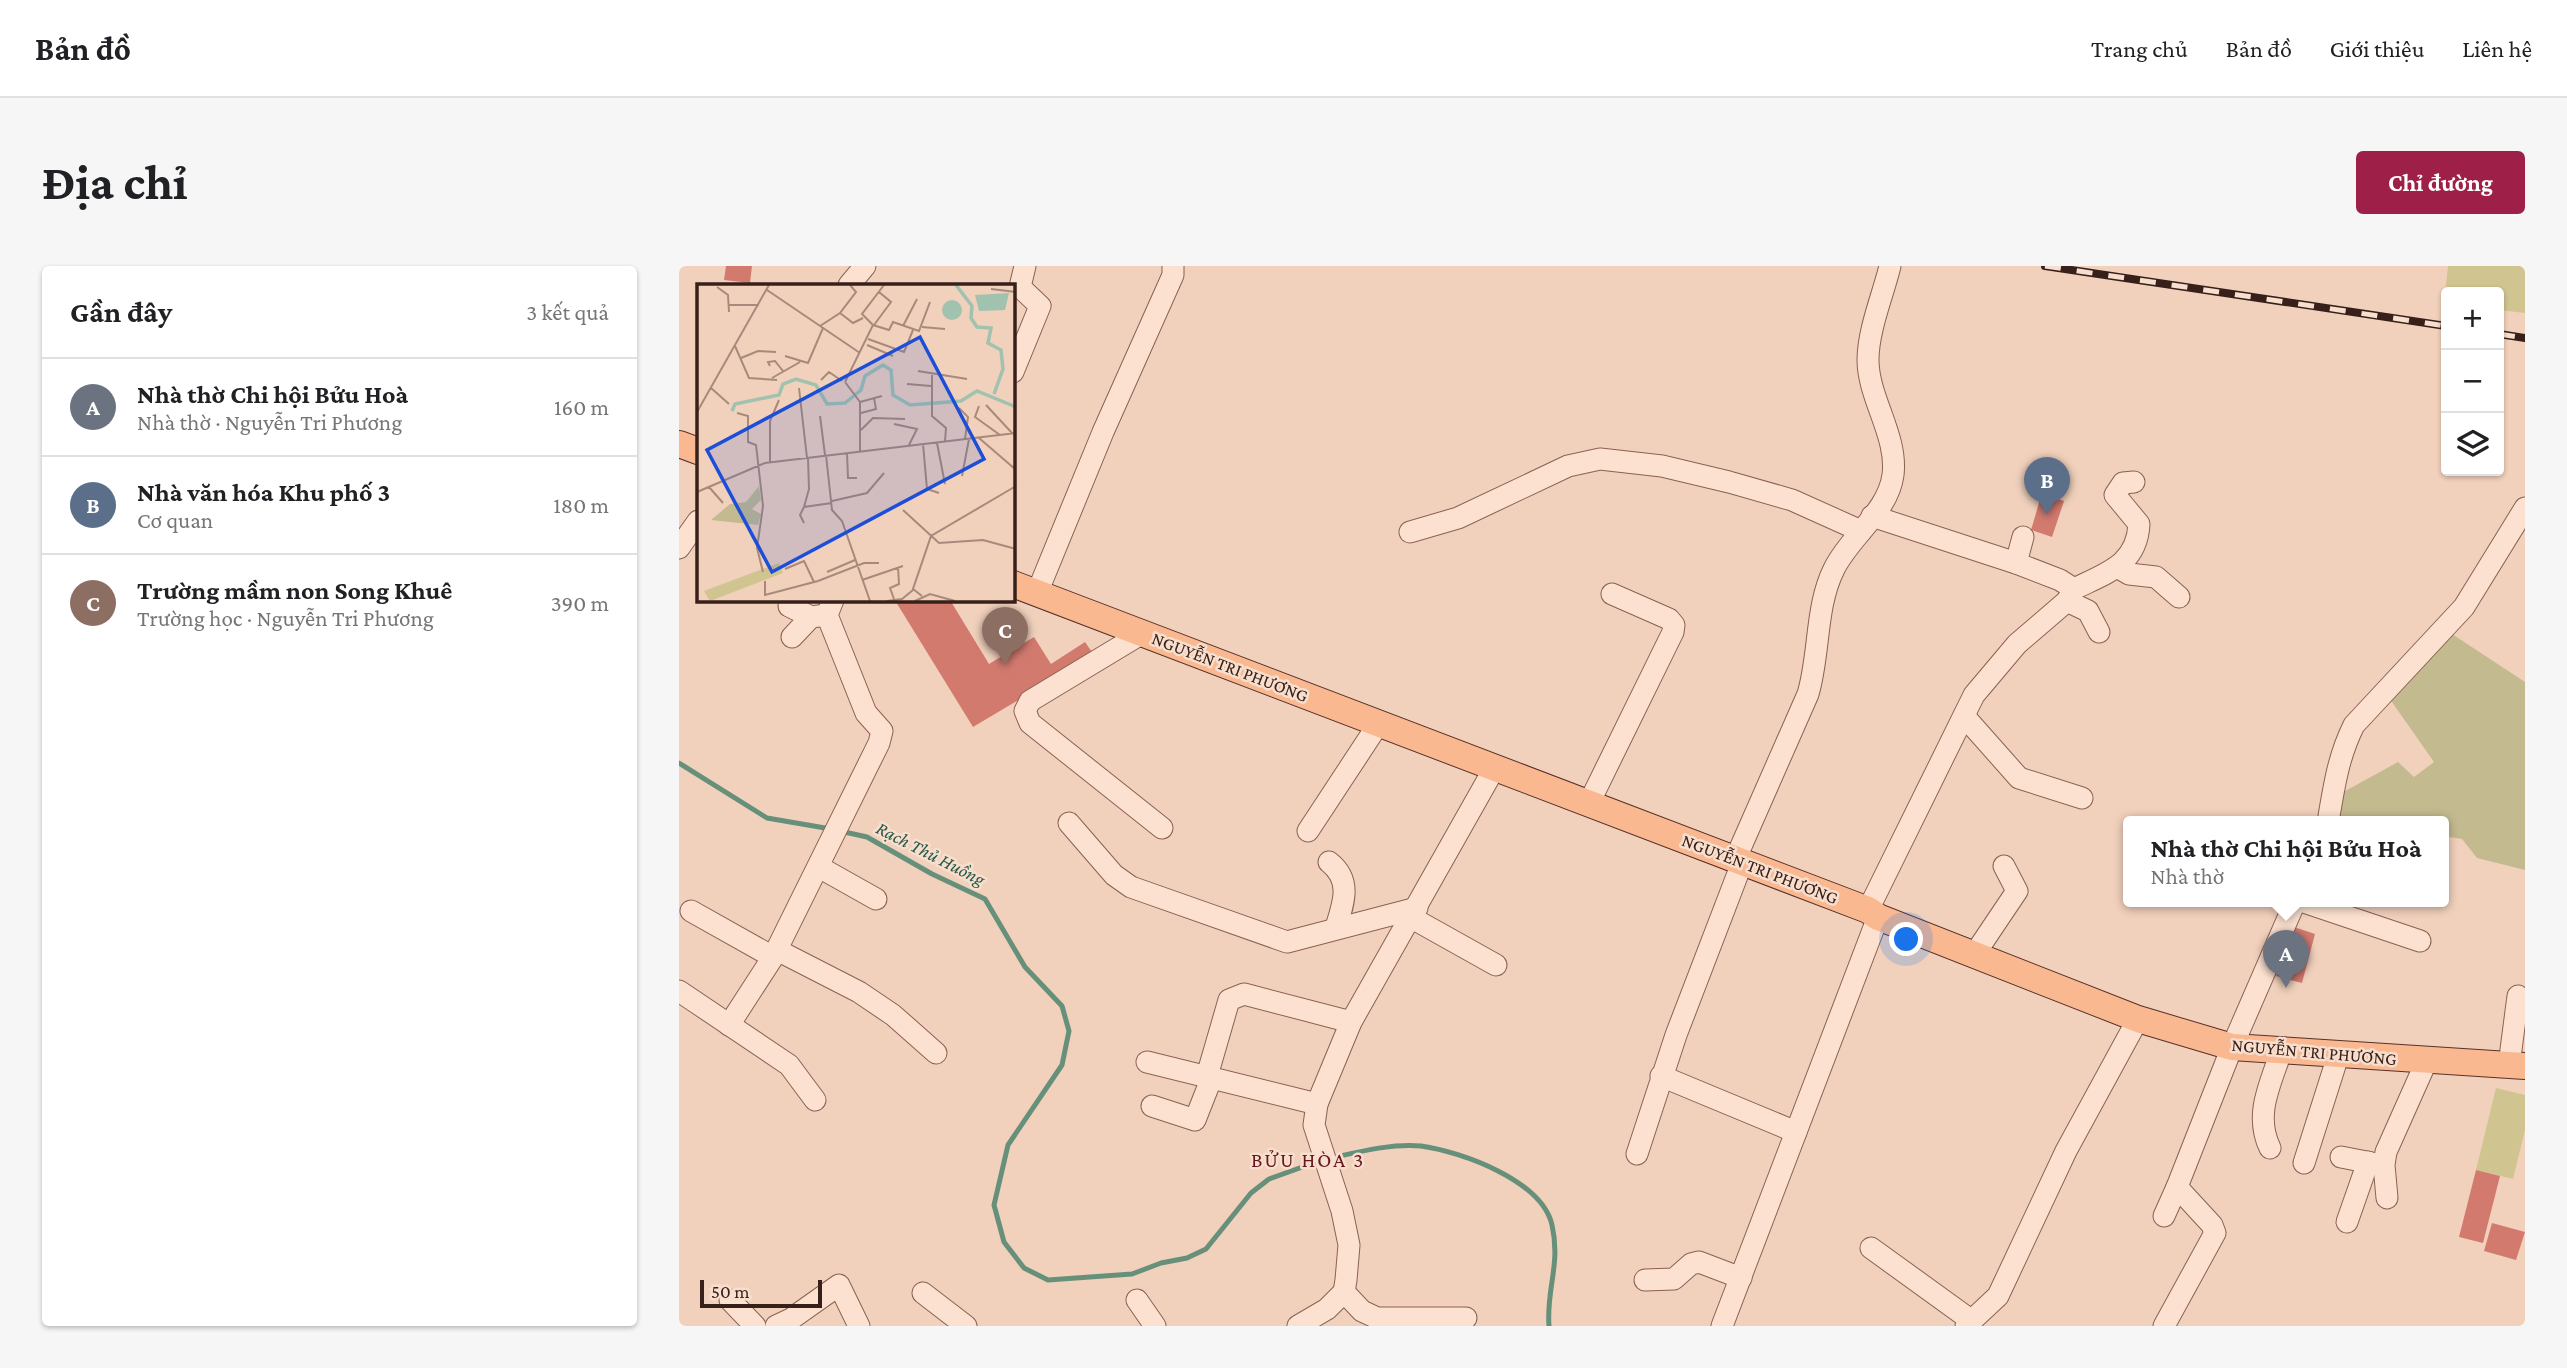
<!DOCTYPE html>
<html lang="vi">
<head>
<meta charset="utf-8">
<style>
  body { margin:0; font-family:"Crimson Pro",serif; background:#f6f6f6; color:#202124 }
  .controls { position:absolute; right:21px; top:21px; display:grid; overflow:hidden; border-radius:7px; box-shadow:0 2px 5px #0004 }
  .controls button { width:63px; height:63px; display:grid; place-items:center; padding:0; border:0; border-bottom:2px solid #e0e0e0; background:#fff; color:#202124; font:35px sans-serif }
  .scale { position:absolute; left:21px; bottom:18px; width:122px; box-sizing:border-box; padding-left:7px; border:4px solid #38201a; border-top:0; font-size:19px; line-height:24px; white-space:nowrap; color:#38201a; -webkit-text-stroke:5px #f8decd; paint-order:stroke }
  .you { position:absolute; left:1228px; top:674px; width:24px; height:24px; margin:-18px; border:5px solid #fff; border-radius:50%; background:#1a73e8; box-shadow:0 0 0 10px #1a73e833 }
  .badge { display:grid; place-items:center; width:46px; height:46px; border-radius:50%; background:#9e1f47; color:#fff; font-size:23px; font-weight:700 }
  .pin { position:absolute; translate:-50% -58px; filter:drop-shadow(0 2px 4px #0008) }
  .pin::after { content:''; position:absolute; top:37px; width:24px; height:21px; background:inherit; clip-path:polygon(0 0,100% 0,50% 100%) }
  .popup { position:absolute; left:1444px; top:550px; width:326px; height:91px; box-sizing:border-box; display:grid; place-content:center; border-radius:7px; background:#fff; filter:drop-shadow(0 2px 5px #0005); font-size:23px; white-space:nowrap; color:#757577 }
  .popup b { font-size:26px; color:#202124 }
  .popup::after { content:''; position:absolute; left:50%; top:100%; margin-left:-14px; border:14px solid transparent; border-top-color:#fff }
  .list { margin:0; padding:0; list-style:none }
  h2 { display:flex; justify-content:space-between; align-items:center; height:91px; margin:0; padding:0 28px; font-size:30px }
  h2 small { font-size:23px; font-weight:400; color:#757577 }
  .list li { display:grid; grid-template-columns:46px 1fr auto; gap:21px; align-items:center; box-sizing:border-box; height:98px; padding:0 28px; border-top:2px solid #e0e0e0 }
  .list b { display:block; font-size:26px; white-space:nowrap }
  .list p { margin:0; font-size:23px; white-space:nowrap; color:#757577 }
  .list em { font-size:23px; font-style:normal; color:#757577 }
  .icon { flex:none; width:38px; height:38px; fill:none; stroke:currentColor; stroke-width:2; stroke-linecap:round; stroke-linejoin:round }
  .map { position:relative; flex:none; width:1846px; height:1060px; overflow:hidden; border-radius:7px }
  header { display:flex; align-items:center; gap:42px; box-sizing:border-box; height:98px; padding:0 35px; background:#fff; border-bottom:2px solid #e0e0e0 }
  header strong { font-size:33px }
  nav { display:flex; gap:38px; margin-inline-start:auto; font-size:24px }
  .intro { display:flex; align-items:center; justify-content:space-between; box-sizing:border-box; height:168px; padding:0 42px }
  h1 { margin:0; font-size:49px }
  .button { padding:18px 32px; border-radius:7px; background:#9e1f47; color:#fff; font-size:24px; font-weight:700 }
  main { display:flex; gap:42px; padding:0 42px }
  aside { flex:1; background:#fff; border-radius:7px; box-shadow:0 2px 5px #0004 }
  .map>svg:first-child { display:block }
  .green { fill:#d0c490 }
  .cemetery { fill:#c4ba90 }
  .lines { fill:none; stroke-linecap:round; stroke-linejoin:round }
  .stream { stroke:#67907a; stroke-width:5 }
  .building { fill:#d37a6f }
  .minor-casing { stroke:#8a6154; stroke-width:23 }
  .major-casing { stroke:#573129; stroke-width:28 }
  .minor { stroke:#fce1d0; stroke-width:21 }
  .major { stroke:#f9b890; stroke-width:26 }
  .rail-casing { stroke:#38201a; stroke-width:8 }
  .rail { stroke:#f8decd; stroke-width:5; stroke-dasharray:16; stroke-linecap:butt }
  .labels { text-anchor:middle; stroke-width:5; stroke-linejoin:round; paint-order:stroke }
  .street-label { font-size:18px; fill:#38201a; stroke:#f8decd }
  .water-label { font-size:19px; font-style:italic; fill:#285947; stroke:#f8decd }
  .quarter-label { font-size:21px; letter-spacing:2px; fill:#68161e; stroke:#f8decd }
  .inset-river { fill:none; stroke:#a1c2ae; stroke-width:3.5 }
  .inset-road { fill:none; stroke:#a78a7b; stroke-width:2 }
  .view { fill:#1d4ed8; fill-opacity:0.15; stroke:#1d4ed8; stroke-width:3.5 }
  .inset-edge { fill:none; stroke:#38201a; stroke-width:3.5 }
</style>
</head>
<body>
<header>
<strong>Bản đồ</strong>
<nav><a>Trang chủ</a><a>Bản đồ</a><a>Giới thiệu</a><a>Liên hệ</a></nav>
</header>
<div class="intro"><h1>Địa chỉ</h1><a class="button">Chỉ đường</a></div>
<main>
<aside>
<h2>Gần đây<small>3 kết quả</small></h2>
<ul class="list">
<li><span class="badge" style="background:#6b7280">A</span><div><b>Nhà thờ Chi hội Bửu Hoà</b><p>Nhà thờ · Nguyễn Tri Phương</p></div><em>160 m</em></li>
<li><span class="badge" style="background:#5c6f8a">B</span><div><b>Nhà văn hóa Khu phố 3</b><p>Cơ quan</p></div><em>180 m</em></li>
<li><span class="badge" style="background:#8d6e63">C</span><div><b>Trường mầm non Song Khuê</b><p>Trường học · Nguyễn Tri Phương</p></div><em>390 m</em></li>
</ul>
</aside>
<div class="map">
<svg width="1846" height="1060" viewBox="0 0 1846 1060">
  <rect width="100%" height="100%" fill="#f1d1bc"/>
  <g class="green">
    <path d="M1769,0h77v47l-26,-3v-18h-53l-2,11z"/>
    <path d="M1817,822l29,7v35l-12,49 -37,-9z"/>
  </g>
  <path class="cemetery" d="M1770,366l76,50v188l-48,-12 -15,-19 -13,-2 -5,4 -1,-19h-109l4,-27 60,-33 16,15 20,-15 -47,-67z"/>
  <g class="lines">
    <g class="stream">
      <path d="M0,497l88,55 64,11"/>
      <path d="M161,565l27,6 65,37 53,25 40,68 37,39 7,25 -7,34 -54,80 -14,60 10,37 20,26 24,12 84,-6 29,-11 26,-5 19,-9 45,-56 18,-14 53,-19"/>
      <path d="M652,892c27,-6 62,-15 90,-12 42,6 121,35 131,79 9,40 -6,64 -3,101"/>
    </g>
  </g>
  <g class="building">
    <path d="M47,0h26l-2,17 -26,-3z"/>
    <path d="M1363,227l22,8 -12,36 -21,-7z"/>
    <path d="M220,334h51l39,64 45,-27 17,27 34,-22 9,13 -121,72 -77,-125z"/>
    <path d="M1612,660l24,8 -13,49 -26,-7z"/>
    <path d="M1797,904l24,6 -17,67 -24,-6z"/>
    <path d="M1813,957l33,9 -9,28 -32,-9z"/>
  </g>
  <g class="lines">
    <g class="minor-casing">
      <g id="minor">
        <path d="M170,19l16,-19"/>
        <path d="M334,106l27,-66 -20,-19 5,-21"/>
        <path d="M1193,250l144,47 44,17 14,9c32,-16 63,-24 65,-65l-24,-29 8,-12 11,-1"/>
        <path d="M731,266l48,-14 110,-52 32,-7 62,7 67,16 63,18 69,31"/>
        <path d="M0,282l19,-27"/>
        <path d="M1337,297l7,-26"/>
        <path d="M1438,301l12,7 27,3 23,20"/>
        <path d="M358,327l66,-161 70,-157v-9"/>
        <path d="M1388,335l21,10 11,21"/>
        <path d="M110,340l22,11 16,-2"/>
        <path d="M462,368l-111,67 -5,10 5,12 132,105"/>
        <path d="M113,371l19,-20"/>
        <path d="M1285,450l55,62 63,20"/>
        <path d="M910,537l84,-171 1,-7 -5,-6 -57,-25"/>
        <path d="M1649,556c6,-35 10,-65 26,-97l110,-118 61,-99"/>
        <path d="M390,557l45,52 17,12 156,55 130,-34"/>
        <path d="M629,565l71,-108"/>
        <path d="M1056,594l73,-166c12,-40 7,-87 26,-125 16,-33 54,-57 59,-94 5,-39 -25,-77 -25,-115 0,-30 15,-65 22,-94"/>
        <path d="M650,596c23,18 15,40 7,65"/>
        <path d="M140,601l57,32"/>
        <path d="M1625,636l116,39"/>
        <path d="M1189,644l106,-215 43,-51 50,-43 7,-12"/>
        <path d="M12,645l82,46"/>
        <path d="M733,652l84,47"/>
        <path d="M98,684l82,42 34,23 43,38"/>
        <path d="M1295,689l43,-64 -13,-25"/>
        <path d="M0,725l110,74 26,35"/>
        <path d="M50,759l44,-68 106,-214 3,-12 -16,-18 -39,-98 6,-15"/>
        <path d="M468,796l170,42"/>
        <path d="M1830,799l9,-69"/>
        <path d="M528,810l22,-76 15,-6 107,28"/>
        <path d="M982,810l135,56"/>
        <path d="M473,840l43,14 17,-43"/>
        <path d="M1591,882c-16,-33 0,-63 11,-96"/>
        <path d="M958,888l39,-119 66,-172"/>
        <path d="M1662,891l41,8"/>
        <path d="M1625,897l34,-107"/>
        <path d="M1708,932l-3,-33 2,-13 41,-92"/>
        <path d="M1485,950l13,-29"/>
        <path d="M1668,956l21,-60"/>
        <path d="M1192,982l101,73"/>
        <path d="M966,1014l29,-1 17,-15 8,-2 42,16"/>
        <path d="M665,1026l18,19 15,7h89"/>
        <path d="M244,1027l43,33"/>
        <path d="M51,1034l25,26"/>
        <path d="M458,1034l18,26"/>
        <path d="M97,1060l15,-7 48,-34 20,41"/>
        <path d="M619,1060l29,-17 17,-17 2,-12 3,-35 -7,-34 -28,-86 3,-21 34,-82 144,-255"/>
        <path d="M1043,1060l156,-409"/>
        <path d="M1287,1060l32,-30 68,-145 72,-132"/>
        <path d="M1485,1060l51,-93 -3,-8 -35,-38 55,-140 63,-145"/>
      </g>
    </g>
    <g class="major-casing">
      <g id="major">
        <path d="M0,178l19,7"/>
        <path d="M334,318l855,326 10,7 260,102 94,28 293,19"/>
      </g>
    </g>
    <use href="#minor" class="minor"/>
    <use href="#major" class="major"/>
    <g class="rail-casing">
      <g id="rail">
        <path d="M1366,0l401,60"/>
        <path d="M1820,68l26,4"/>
      </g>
    </g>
    <use href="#rail" class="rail"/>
  </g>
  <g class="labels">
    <g class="street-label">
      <text transform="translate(551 401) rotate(21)" y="6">NGUYỄN TRI PHƯƠNG</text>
      <text transform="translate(1081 603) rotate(21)" y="6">NGUYỄN TRI PHƯƠNG</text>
      <text transform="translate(1635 786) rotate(5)" y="6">NGUYỄN TRI PHƯƠNG</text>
    </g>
    <g class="water-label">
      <text transform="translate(252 587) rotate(27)" y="7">Rạch Thủ Huồng</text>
    </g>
    <g class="quarter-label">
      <text x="629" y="901">BỬU HÒA 3</text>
    </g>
  </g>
  <g transform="translate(18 18)">
    <rect width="318" height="318" fill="#f1d1bc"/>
    <path d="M82,279l4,10 -73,28 -6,-10z" fill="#d0c490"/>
    <path d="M62,202l2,14 -9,9 9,5 -3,11 -47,-5 19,-16 16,-2z" fill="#c4ba90"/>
    <path d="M312,9l-4,17 -26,1 -4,-16zM245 26a10 10 0 1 1 20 0a10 10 0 1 1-20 0Z" fill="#a1c2ae"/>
    <path class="inset-river" d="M259,1l16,21 -1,12 6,9 14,1 -3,15 13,7 2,19 -9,25M35,127l3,-7 44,-9 4,-11 13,-5 20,6 11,19 18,-1 16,-13 4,-14 18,-11 8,5 2,25 17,10 51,-4 16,-10 39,16"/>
    <path class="inset-road" d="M187,1l-22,29 11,11 16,5 4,-8 26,9 11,-29M20,3l11,8 1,17M294,5l25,3M70,6l93,63M32,21h30M143,29l13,10 10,-5M177,41l17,-23 -12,-10M123,42l20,-13 16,-21 -6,-7M206,42l14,-27M225,43l23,2M171,55l36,13 9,-22M170,61l26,11M38,62l14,32 28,2M88,72l23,7 15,-35M44,74l17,-7 18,1M73,82l-2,-4 7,-1 8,10M221,87l49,8M235,91v41l14,12 -1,13M75,94l28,-16M124,96l8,-8 13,9M148,98l15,20v49M148,98l28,-57M210,100l24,2M14,104l18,16M102,104l8,70M163,118l22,-6M289,121l26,28M282,122l-4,11 25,18M262,124l9,9 -3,22M0,128l72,-127M40,129l11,3v26l8,3 7,61 -6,42 6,24M164,129l15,-4 -2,-11M123,132l5,39M197,140l23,5 -8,16M164,146l12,-12 32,1M282,154l36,31M240,159l8,41M226,160l4,45 12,4M150,169l1,25h9M129,171l6,55 10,11 28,80M73,178v-41l9,-21M265,192l7,-37M12,203l14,16M0,208l68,-29 251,-30M135,217l35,-8 17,-20M107,223l5,-18 -1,-31M206,226l36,33 44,-3 33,9M107,239l-4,-8 4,-8 28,-4M88,285l19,-8 10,21M130,288l28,-12M165,296l41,-14M68,297v14l53,-14 46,-18h15M225,312l-9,-7 18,-53 85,-50M197,315l-4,-11 9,-4 -1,-17M190,317l15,-2 11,-9M218,317l15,-7 25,7"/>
    <path class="view" d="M223,53l64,122 -212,113 -65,-122z"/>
    <rect width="318" height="318" class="inset-edge"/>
  </g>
</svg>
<div class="controls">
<button>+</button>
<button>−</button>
<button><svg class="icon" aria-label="layers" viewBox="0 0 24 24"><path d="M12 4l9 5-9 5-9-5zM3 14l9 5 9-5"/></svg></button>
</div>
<div class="scale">50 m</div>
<div class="you"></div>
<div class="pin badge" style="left:1607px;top:722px;background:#6b7280">A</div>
<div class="popup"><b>Nhà thờ Chi hội Bửu Hoà</b>Nhà thờ</div>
<div class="pin badge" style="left:1368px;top:249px;background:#5c6f8a">B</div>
<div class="pin badge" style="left:326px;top:399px;background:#8d6e63">C</div>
</div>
</main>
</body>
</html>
